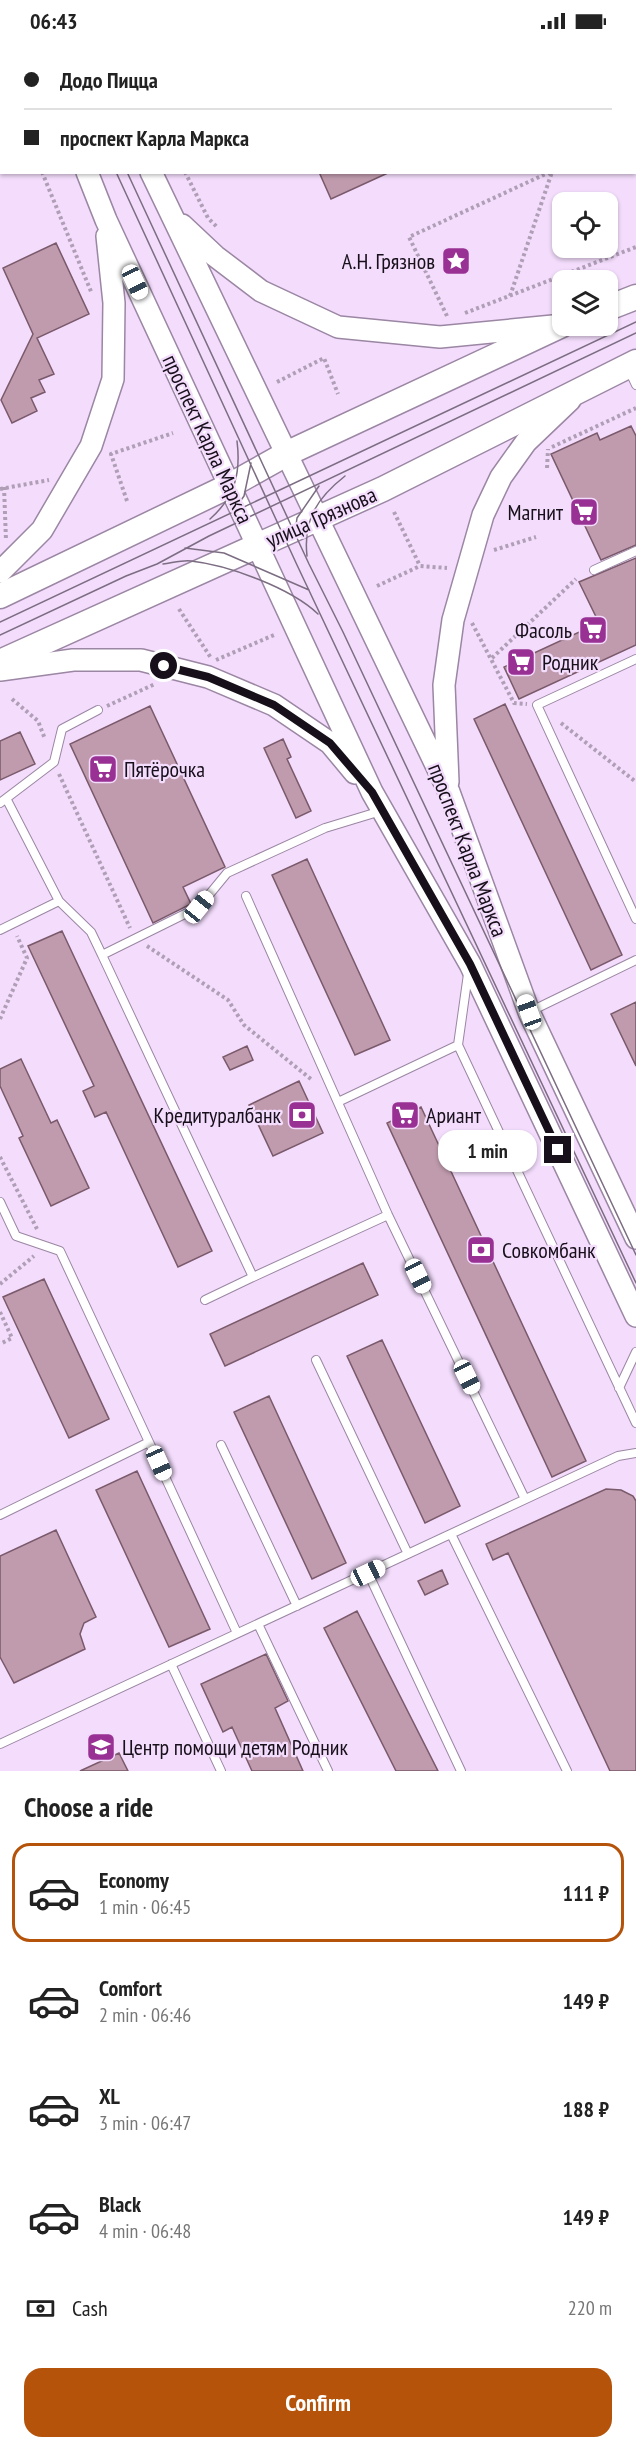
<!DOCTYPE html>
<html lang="en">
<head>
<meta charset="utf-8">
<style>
  :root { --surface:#fff; --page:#f2f2f2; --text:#222; --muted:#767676; --line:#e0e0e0; --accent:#b45309 }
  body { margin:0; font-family:"PT Sans Narrow",sans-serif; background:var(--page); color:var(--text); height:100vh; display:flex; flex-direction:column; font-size:22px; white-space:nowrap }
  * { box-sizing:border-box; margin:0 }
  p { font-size:20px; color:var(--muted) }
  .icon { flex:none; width:33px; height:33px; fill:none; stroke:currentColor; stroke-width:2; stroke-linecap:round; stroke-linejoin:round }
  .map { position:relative; height:1729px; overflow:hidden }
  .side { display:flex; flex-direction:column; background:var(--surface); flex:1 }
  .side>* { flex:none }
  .guide { position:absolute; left:0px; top:0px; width:636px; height:132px; box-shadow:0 2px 4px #0004; display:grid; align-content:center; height:132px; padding:0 24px; background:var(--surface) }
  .fabs { position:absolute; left:552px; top:150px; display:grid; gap:12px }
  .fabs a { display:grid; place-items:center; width:66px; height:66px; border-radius:12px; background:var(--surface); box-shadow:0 2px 4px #0004; font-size:30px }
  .end { position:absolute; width:27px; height:27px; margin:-14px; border:8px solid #170f1a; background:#fff; box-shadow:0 0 0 3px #fff }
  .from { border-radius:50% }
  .bubble { position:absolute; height:42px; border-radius:18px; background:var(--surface); box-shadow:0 2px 4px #0004; font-size:20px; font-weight:600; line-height:42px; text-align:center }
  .car { position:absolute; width:18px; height:36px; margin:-18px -9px; border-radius:8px; box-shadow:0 0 4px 2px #0007; background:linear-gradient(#fff 24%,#345 0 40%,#fff 0 76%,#345 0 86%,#fff 0) }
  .guide b { display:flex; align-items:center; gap:21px; height:57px; font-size:22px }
  .guide b+b { border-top:2px solid var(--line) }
  .guide i { width:15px; height:15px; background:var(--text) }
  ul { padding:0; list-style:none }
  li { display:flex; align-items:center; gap:18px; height:99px; margin:0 12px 9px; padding:0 12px; border:3px solid transparent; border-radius:18px }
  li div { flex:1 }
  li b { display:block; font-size:22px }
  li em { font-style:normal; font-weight:600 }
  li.on { border-color:var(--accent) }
  li>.icon { width:54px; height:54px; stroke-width:1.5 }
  h2 { padding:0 24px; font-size:27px; line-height:72px }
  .pay { display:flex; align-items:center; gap:15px; height:66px; padding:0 24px; font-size:22px }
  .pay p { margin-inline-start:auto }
  .button { display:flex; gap:12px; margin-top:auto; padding:12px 24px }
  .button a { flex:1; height:69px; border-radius:18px; background:var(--accent); color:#fff; font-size:24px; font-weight:600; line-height:69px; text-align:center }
  .status { display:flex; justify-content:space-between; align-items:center; height:42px; padding:0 30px; background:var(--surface); direction:ltr }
  .status svg { height:16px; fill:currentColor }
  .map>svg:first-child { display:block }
  .building { fill:#c09bae; stroke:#79596a; stroke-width:1.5 }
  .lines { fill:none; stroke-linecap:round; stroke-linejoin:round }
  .lane-casing { stroke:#9b86a3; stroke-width:10 }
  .secondary-casing { stroke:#9b86a3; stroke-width:24 }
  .primary-casing { stroke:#9b86a3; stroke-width:27 }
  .path { stroke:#b09eb7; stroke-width:4; stroke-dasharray:3 3; stroke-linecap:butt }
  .lane { stroke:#fff; stroke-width:8 }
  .secondary { stroke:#fff; stroke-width:21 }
  .primary { stroke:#fff; stroke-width:24 }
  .tram { stroke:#7c6d82; stroke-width:1.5 }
  .route { stroke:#170f1a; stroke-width:8 }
  .labels { text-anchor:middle; stroke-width:4.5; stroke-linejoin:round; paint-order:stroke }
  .poi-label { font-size:22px; fill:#170f1a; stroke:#f3dcfc; text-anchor:start }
  .street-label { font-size:22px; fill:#170f1a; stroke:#f3dcfc }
</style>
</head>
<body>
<div class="status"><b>06:43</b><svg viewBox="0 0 49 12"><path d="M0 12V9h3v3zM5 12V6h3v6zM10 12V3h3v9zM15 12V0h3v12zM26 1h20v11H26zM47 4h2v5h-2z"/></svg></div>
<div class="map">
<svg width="636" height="1729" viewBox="0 0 636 1729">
  <rect width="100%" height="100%" fill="#f3dcfc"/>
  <path class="building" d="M319,130H390L331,157Z
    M56,201L89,272L37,296L54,332L39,338L45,350L31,356L37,369L12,381L1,358L33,292L3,226Z
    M631,384L636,394V503L601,518L551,412L597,391L600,398Z
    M636,516V603L519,657L504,625L599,581L579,540Z
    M505,662L622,913L591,928L474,677Z
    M150,664L225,825L183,845L191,862L153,881L70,702Z
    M20,690L35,722L0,738V699Z
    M283,697L291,715L287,717L311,769L296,776L264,706Z
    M307,817L390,998L355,1013L272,833Z
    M62,889L212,1209L178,1225L106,1070L95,1075L83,1049L94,1044L28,904Z
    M636,960V1024L611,972Z
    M247,1004L253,1018L230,1028L223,1015Z
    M21,1017L51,1081L57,1078L89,1146L51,1164L19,1096L23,1094L0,1044V1027Z
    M299,1039L323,1091L273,1114L249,1063Z
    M421,1065L586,1419L552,1435L387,1081Z
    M363,1221L378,1253L225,1324L210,1292Z
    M44,1237L109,1377L69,1396L3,1255Z
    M382,1298L460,1464L425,1481L347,1314Z
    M269,1354L346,1521L312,1537L234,1370Z
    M137,1429L210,1587L169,1605L96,1448Z
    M606,1447L621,1448L633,1454L636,1459V1729H610L508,1511L493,1518L486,1502Z
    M56,1488L96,1575L84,1581L80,1592L85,1607L14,1641L0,1615V1514Z
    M442,1528L448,1542L425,1553L418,1539Z
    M357,1569L438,1729H396L324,1586Z
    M266,1612L288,1659L275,1666L303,1729H252L232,1685L223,1690L201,1642Z
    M119,1711L128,1729H80Z"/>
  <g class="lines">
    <g class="lane-casing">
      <path id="lane" d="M244,0V2
        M385,0L386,2
        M6,2L8,0
        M0,6L2,5
        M629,328L636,343
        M594,528L636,509
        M636,617L537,663L636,877
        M7,758L59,859L91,890L102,913L199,865L227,831L325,786L381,769
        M0,761L54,720L62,687L98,668
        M246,854L388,1173L525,1457
        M0,888L59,859
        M102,913L253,1235L388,1173
        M468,932L458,1003L636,1381
        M529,970L636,918
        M338,1060L458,1003
        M0,1160L16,1194L60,1209L149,1400L0,1473
        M205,1258L253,1235
        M316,1318L408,1512
        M619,1346L636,1310
        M149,1400L237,1591
        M221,1403L297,1564
        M451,1492L567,1729
        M368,1531L461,1729
        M258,1582L328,1729
        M171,1622L221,1729
        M0,1702L618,1414L636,1411"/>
    </g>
    <g class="secondary-casing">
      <path id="secondary" d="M37,0V2
        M84,0L85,2
        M87,130L106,178L372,750L470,922L636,1274
        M151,130L449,750L529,970L636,1196
        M182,183L215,214L261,249L338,285L440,295L553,284
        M0,530L42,488L91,404L113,337L114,261L107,194
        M0,628L73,618H141L208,635L274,663L330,701L355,731
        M448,740L444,643L453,578L483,473L501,435L526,400L570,358"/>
    </g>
    <g class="primary-casing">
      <path id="primary" d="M608,266L636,255
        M0,554L229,444L288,411L562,283
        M0,620L383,447L636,320"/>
    </g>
    <path class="path" d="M117,0L118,2
      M0,29L2,32
      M42,130L92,252
      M185,130L208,176L218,186
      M510,254L552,130
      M465,271L636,205
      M447,274L409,195L550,130
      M277,340L324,316L338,352
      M552,405L636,366
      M547,426L548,407
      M4,445L6,498
      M0,447L49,438
      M127,459L111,412L173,391
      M394,470L420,524
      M494,508L536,495
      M377,544L420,524L447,526
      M179,567L211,616
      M472,581L514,661L527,662
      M492,616L576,537
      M216,618L274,593
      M12,657L38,679L45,697
      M107,664L155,642
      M561,681L636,740
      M59,732L130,886
      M147,904L228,958L244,983L312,1038
      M0,977L27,916L17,894
      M0,1115L37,1187
      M0,1242L34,1214
      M0,1270L12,1296L0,1302"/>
    <use href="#lane" class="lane"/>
    <use href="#secondary" class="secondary"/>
    <use href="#primary" class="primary"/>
    <path class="tram" d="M55,0L56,2
      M67,0V2
      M116,130L297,523L636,1241
      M127,130L309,522L343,590L636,1213
      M234,468L244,454L251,421
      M210,477C235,455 241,431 237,399
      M295,491L297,476L319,444
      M185,506L224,511L309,548
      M307,514C303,478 317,456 345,434
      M163,522C172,521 182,518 191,519C228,523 291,546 318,572
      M0,580L636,280
      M0,593L126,534L157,522L209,494L636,291"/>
  </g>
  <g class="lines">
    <path class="route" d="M164,624L208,635L274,663L330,701L372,750L470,922L558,1108"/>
  </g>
  <defs>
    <g id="sight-square" transform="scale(1.5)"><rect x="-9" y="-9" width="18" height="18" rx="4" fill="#993195" stroke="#f3dcfc"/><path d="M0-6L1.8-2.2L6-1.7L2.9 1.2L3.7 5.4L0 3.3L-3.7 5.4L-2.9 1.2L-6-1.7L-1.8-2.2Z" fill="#fff"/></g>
    <g id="supermarket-square" transform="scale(1.5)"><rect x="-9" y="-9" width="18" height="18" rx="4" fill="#993195" stroke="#f3dcfc"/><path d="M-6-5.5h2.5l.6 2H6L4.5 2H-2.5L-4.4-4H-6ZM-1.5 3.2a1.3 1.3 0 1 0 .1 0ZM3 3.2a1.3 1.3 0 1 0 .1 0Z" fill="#fff"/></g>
    <g id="bank-square" transform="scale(1.5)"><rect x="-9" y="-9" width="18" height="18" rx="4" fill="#993195" stroke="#f3dcfc"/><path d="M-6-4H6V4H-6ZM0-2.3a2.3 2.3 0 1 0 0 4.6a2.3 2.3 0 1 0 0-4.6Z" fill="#fff"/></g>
    <g id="school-square" transform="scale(1.5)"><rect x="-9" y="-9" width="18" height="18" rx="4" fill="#993195" stroke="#f3dcfc"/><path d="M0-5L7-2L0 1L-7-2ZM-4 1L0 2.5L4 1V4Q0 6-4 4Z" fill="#fff"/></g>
  </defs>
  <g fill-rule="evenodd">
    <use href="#sight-square" x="456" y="219"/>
    <use href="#supermarket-square" x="584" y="470"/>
    <use href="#supermarket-square" x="593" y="588"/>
    <use href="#supermarket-square" x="521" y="620"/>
    <use href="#supermarket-square" x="103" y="727"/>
    <use href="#bank-square" x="302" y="1073"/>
    <use href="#supermarket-square" x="405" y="1073"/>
    <use href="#bank-square" x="481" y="1208"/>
    <use href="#school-square" x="101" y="1705"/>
  </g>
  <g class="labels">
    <g class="poi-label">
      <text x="435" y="227" text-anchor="end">А.Н. Грязнов</text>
      <text x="563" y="478" text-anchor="end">Магнит</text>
      <text x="572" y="596" text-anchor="end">Фасоль</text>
      <text x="542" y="628">Родник</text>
      <text x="124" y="735">Пятёрочка</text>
      <text x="281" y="1081" text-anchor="end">Кредитуралбанк</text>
      <text x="426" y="1081">Ариант</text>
      <text x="502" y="1216">Совкомбанк</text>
      <text x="122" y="1713">Центр помощи детям Родник</text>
    </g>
    <g class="street-label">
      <text transform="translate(208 397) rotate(65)" y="8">проспект Карла Маркса</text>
      <text transform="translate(321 475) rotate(-24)" y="8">улица Грязнова</text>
      <text transform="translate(468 808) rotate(69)" y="8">проспект Карла Маркса</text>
    </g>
  </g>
</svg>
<div class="fabs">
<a><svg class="icon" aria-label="locate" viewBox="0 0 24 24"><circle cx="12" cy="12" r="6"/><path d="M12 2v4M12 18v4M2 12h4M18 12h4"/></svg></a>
<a><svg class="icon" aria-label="layers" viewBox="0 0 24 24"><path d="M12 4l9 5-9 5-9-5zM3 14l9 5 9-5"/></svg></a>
</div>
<i class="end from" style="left:164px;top:624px"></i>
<i class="end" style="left:558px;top:1108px"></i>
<div class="bubble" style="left:438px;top:1088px;width:99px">1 min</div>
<i class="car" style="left:135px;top:240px;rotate:155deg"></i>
<i class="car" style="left:199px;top:865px;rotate:39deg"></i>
<i class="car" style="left:529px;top:970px;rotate:340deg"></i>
<i class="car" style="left:418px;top:1234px;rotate:154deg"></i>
<i class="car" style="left:467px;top:1335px;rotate:154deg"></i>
<i class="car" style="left:159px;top:1421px;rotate:156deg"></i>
<i class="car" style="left:368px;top:1531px;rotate:65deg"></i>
<div class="guide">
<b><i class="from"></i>Додо Пицца</b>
<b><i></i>проспект Карла Маркса</b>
</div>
</div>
<section class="side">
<h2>Choose a ride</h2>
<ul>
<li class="on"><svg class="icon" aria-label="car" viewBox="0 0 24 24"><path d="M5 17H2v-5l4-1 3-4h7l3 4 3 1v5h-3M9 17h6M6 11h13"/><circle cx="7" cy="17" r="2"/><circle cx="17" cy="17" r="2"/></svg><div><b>Economy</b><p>1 min · 06:45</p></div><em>111 ₽</em></li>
<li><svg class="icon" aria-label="car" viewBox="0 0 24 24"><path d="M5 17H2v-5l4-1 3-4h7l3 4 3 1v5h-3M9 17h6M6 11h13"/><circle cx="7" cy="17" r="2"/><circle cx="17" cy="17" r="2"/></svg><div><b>Comfort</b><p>2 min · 06:46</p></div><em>149 ₽</em></li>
<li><svg class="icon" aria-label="car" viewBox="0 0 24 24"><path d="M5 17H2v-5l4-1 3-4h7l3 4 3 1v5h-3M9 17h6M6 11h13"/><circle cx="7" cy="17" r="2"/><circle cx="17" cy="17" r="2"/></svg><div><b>XL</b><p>3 min · 06:47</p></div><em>188 ₽</em></li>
<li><svg class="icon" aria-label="car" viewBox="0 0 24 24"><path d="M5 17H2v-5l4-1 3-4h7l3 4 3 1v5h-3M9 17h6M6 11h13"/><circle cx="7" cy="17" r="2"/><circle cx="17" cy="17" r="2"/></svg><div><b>Black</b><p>4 min · 06:48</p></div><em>149 ₽</em></li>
</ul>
<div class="pay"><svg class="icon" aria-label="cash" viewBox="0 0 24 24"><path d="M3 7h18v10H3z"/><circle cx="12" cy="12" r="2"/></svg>Cash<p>220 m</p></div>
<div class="button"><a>Confirm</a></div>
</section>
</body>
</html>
